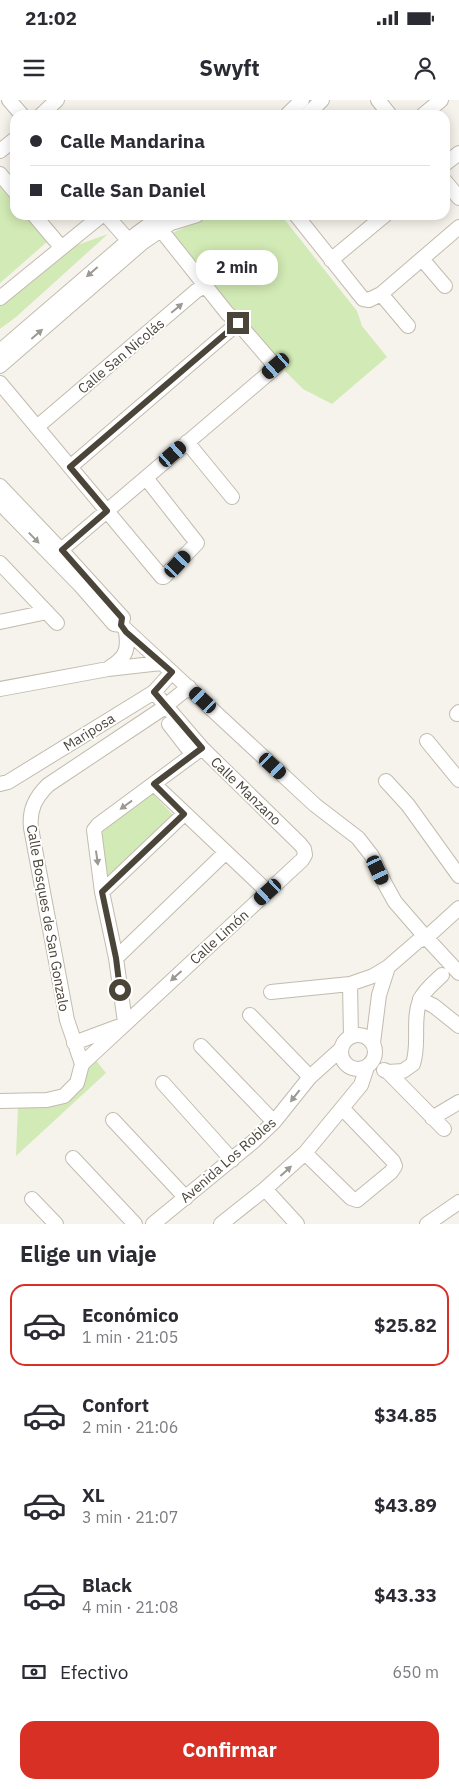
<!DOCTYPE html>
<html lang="es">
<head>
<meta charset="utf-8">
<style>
  :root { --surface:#fff; --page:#f7f7f7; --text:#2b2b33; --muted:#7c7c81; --line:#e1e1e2; --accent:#d93025 }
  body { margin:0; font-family:"IBM Plex Sans",sans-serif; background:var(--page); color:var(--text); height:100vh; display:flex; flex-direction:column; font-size:19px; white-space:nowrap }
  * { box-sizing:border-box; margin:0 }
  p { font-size:16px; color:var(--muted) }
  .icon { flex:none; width:28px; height:28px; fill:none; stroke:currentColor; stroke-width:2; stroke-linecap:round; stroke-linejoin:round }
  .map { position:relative; height:1124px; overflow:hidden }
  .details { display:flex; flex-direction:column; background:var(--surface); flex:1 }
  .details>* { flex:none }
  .guide { position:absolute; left:10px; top:10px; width:440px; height:110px; border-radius:15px; box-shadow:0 2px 12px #0003; display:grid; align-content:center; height:110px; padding:0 20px; background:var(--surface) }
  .end { position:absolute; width:22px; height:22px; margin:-11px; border:6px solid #4b4439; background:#fff; box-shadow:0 0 0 2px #fff }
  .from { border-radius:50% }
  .bubble { position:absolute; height:35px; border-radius:15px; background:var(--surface); box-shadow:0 2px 12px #0003; font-size:16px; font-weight:700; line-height:35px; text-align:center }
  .car { position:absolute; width:15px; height:30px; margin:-15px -8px; border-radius:6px; box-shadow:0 0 4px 1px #0007; background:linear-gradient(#222 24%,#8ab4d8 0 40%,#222 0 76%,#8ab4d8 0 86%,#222 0) }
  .guide b { display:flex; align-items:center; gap:18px; height:48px; font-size:19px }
  .guide b+b { border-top:1px solid var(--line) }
  .guide i { width:12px; height:12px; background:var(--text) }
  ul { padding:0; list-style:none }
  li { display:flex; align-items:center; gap:15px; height:82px; margin:0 10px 8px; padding:0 10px; border:2px solid transparent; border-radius:15px }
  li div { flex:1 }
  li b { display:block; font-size:19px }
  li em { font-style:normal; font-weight:700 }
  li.current { border-color:var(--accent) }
  li>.icon { width:45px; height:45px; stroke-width:1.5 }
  h2 { padding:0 20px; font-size:22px; line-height:60px }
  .pay { display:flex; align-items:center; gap:12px; height:55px; padding:0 20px; font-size:19px }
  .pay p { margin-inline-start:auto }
  .button { display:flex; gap:10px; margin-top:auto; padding:10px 20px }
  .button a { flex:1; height:58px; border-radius:15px; background:var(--accent); color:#fff; font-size:20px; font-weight:700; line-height:58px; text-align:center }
  .status { display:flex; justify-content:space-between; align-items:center; height:35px; padding:0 25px; background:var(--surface); direction:ltr }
  .status svg { height:14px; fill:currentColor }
  header { display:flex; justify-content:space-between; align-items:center; height:65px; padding:0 20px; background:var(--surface); font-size:22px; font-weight:700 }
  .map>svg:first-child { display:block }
  .green { fill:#d2eab5 }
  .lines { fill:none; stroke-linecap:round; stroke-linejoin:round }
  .minor-casing { stroke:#c2bbae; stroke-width:16 }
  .minor { stroke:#fff; stroke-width:14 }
  .oneway { fill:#9c9892 }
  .route { stroke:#4b4439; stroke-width:6 }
  .labels { text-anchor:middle; stroke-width:4; stroke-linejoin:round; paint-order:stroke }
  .street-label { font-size:14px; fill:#4b4439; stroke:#fff }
</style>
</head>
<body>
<div class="status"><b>21:02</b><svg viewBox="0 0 49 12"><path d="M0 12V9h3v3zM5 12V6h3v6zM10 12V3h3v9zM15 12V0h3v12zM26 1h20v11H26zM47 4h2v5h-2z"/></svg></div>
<header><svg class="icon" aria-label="menu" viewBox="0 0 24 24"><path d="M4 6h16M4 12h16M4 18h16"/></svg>Swyft<svg class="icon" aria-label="person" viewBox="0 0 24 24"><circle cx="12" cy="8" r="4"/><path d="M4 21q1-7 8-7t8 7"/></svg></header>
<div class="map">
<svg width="459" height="1124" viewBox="0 0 459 1124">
  <rect width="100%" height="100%" fill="#f6f3ec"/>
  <path class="green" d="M0,84L15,102V115H26L48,141L0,183Z
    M212,115H281L357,211L362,226L387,257L332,304L303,289L276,262L171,136L172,133Z
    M108,134L16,217L0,229V200L58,152Z
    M151,692L176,718L108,777L99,728Z
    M95,959L106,973L16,1056L18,1007L59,1001Z"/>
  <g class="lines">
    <g class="minor-casing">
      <path id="minor" d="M9,0L22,15
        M378,0L390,15
        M41,15L57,0
        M287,15L302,0
        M307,15L322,0
        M423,15L441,0
        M0,51L15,39
        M445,64L459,53
        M0,74L15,92
        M445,81L459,98
        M34,115L61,147
        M106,115L129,141
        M296,115L363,199L369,200L381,194L459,127
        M422,159L445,186
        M331,160L385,115
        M381,194L408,226
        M0,198L102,115
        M0,251L135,135L162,115
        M0,266L142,143L171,123L197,115
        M0,283L162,477H164L197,443L146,378
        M37,327L196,191L205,186
        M187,342L232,397
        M70,367L238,223
        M0,386L61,450L123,518L121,525
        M0,403L80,485L114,524L121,525L315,705L358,738L372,756L385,784L395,802L421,832L459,873
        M61,450L276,267L238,223L227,213L161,130
        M0,463L57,523
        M0,522L47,512
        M109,568C125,558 129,551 126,532
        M0,589L108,569L161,563
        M457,614L459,612
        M169,624L193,655
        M427,641L459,680
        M386,681L408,705L459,776
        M0,684L8,682L146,597L154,592L172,572
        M154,684L268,792
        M102,792L184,714
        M116,858L225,753
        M350,884L351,937
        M271,892L350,884L373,876L388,867L418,841L426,838L459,808
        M420,899L434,906L459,926
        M250,915L310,977
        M125,922L116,858L102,792L94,730L98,725L202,648
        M341 952a17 17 0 1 1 34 0a17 17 0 1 1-34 0Z
        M74,943L117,927
        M373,943L379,895L388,867
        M201,946L274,1022
        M82,964L302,760L305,755L304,749L300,744L202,648L154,592
        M384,970L388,972L444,1029
        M388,972L403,971L413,964C420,943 412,920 420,900C424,890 435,882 442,875
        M163,983L232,1060
        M0,1001L47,1000L64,996L77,983L82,964L67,920L31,728C29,710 35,698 48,685L159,611L189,587
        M432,1018L459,1002
        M113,1020L186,1098
        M305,1053L351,1098L357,1100L391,1072L395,1066L393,1061L342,1008
        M73,1058L135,1124
        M265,1089L297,1124
        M32,1099L56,1124
        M153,1124L254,1041L274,1022L310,977L341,949
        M221,1124L265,1089L305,1053L361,985L367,967
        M427,1124L459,1102"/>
    </g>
    <use href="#minor" class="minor"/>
  </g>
  <defs><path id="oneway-solid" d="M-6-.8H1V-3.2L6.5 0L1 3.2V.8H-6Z" transform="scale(1.25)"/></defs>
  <g class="oneway">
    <use href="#oneway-solid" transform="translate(92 172) rotate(139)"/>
    <use href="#oneway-solid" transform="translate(177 208) rotate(-40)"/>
    <use href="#oneway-solid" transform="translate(37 234) rotate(-41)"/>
    <use href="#oneway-solid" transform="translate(34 438) rotate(46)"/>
    <use href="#oneway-solid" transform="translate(126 705) rotate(144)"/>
    <use href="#oneway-solid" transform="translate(97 758) rotate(82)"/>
    <use href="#oneway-solid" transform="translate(176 876) rotate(138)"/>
    <use href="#oneway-solid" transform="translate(295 996) rotate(128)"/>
    <use href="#oneway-solid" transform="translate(286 1071) rotate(-42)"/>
  </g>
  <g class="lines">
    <path class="route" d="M120,890L116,858L102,792L184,714L154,684L202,648L154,592L172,572L126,532L121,525L122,518L62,450L107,411L70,367L238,223"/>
  </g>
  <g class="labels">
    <g class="street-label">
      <text transform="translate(121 256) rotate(-40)" y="5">Calle San Nicolás</text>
      <text transform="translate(89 632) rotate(-32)" y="5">Mariposa</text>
      <text transform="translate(246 691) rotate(44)" y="5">Calle Manzano</text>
      <text transform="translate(48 818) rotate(80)" y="5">Calle Bosques de San Gonzalo</text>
      <text transform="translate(219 837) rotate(-42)" y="5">Calle Limón</text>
      <text transform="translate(228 1060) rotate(-41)" y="5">Avenida Los Robles</text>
    </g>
  </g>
</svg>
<i class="end from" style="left:120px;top:890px"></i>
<i class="end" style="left:238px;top:223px"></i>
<div class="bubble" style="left:196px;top:150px;width:82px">2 min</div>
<i class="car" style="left:276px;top:266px;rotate:229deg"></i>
<i class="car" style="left:173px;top:354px;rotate:49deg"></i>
<i class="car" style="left:178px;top:464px;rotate:43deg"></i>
<i class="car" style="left:203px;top:600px;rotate:313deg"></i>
<i class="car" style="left:273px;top:666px;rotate:133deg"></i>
<i class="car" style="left:378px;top:770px;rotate:155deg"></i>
<i class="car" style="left:268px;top:792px;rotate:228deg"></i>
<div class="guide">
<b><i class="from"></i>Calle Mandarina</b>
<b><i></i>Calle San Daniel</b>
</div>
</div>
<section class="details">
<h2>Elige un viaje</h2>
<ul>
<li class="current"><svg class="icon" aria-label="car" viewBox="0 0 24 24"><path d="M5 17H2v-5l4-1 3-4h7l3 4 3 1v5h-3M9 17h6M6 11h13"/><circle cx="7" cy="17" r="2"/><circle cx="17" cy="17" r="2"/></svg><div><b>Económico</b><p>1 min · 21:05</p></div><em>$25.82</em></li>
<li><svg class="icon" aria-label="car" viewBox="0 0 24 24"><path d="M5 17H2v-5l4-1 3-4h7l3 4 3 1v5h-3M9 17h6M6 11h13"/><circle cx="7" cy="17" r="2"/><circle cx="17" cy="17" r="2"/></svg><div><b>Confort</b><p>2 min · 21:06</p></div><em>$34.85</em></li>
<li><svg class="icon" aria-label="car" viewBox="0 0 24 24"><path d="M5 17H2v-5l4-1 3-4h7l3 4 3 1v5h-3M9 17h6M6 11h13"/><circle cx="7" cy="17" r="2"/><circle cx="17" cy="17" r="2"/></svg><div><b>XL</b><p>3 min · 21:07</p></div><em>$43.89</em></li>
<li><svg class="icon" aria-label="car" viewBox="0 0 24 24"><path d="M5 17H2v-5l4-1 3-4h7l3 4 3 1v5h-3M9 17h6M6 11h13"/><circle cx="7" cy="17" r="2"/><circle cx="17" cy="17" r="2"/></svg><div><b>Black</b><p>4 min · 21:08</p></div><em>$43.33</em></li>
</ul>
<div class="pay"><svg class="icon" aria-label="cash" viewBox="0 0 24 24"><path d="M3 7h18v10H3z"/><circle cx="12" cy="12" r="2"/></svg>Efectivo<p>650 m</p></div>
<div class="button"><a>Confirmar</a></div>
</section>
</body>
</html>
